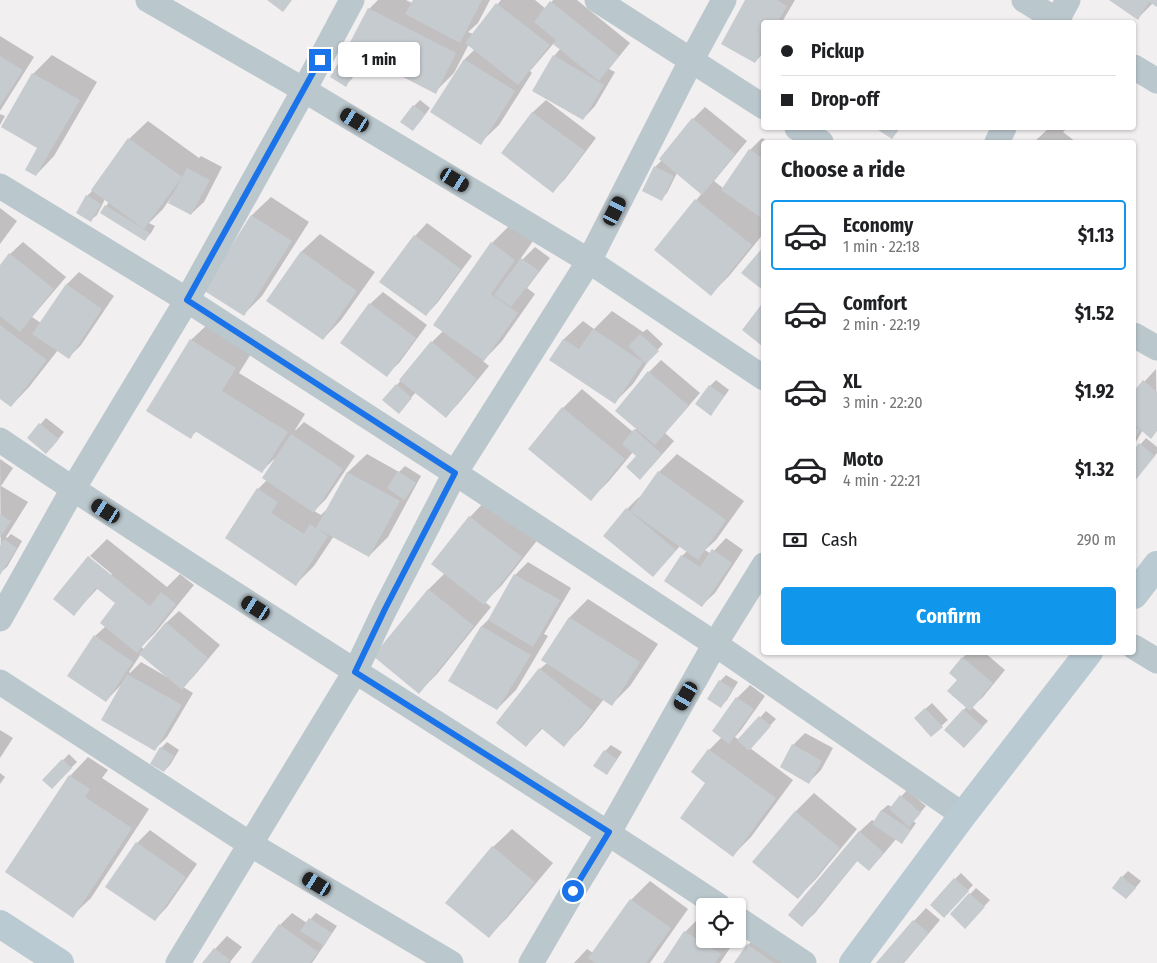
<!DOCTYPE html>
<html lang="en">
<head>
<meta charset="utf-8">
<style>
  :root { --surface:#fff; --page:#f6f6f6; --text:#202124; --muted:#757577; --line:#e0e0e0; --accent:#1096eb }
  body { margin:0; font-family:"Fira Sans Condensed",sans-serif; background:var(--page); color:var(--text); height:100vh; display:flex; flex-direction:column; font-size:19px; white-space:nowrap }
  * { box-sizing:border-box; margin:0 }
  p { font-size:16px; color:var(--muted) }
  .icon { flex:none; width:28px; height:28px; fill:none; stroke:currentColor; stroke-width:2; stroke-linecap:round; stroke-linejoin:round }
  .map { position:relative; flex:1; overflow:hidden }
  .panel { position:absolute; left:761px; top:140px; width:375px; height:515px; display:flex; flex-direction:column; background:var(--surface); border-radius:5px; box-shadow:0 1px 4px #0004 }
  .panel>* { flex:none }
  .banner { position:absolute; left:761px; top:20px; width:375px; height:110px; border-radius:5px; box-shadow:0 1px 4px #0004; display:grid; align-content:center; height:110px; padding:0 20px; background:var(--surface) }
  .fabs { position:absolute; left:696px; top:898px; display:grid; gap:10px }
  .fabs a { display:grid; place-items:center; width:50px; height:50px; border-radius:5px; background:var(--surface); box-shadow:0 1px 4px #0004; font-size:25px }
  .end { position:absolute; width:22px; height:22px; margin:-11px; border:6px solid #1a73e8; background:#fff; box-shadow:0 0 0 2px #fff }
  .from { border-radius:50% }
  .bubble { position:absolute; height:35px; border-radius:5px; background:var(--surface); box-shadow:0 1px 4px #0004; font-size:16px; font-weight:700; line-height:35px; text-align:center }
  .car { position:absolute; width:15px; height:30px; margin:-15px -8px; border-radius:6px; box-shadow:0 0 4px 1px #0007; background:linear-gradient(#222 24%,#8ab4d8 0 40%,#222 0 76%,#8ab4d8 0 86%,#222 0) }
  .banner b { display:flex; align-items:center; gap:18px; height:48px; font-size:19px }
  .banner b+b { border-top:1px solid var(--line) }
  .banner i { width:12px; height:12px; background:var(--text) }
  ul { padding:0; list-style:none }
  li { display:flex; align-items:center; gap:15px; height:70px; margin:0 10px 8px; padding:0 10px; border:2px solid transparent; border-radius:5px }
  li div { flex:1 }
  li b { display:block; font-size:19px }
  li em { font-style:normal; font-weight:700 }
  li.selected { border-color:var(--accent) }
  li>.icon { width:45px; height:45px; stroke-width:1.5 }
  h2 { padding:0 20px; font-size:22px; line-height:60px }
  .pay { display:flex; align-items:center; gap:12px; height:55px; padding:0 20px; font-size:19px }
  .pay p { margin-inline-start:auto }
  .action { display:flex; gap:10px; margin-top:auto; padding:10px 20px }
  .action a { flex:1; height:58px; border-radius:5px; background:var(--accent); color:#fff; font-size:20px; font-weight:700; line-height:58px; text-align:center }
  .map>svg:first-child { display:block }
  .shadow { fill:#0003; fill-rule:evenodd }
  .building { fill:#c6cbcf }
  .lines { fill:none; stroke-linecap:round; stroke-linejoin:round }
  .street { stroke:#bac7cd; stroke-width:25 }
  .secondary { stroke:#bacad2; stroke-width:28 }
  .route { stroke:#1a73e8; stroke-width:6 }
</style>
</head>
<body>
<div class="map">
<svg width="1157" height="963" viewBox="0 0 1157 963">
  <rect width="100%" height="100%" fill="#f2eff0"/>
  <path class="shadow" d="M378,0H406L412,3L414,0H490L478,23L468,32L473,34L501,0H535L546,9L553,0H577L630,43L609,69L615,72L595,106L583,119L554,56L561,48L554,43L530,71L532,73L499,125L480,143L432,111L465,59L475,49L469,44L454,73L435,92L366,56L351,80L345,85V54L350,48L369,9Z
    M747,0H795L782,22H764V52L755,62Z
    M1111,0H1157V6L1153,3L1138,18Z
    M0,36L34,57L0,111Z
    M52,55L97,82L54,156L36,175L39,148L3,127L33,74Z
    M420,100L430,108L419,123L413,129L414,106Z
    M546,100L596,138L565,179L553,191L503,153L533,112Z
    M705,107L747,141L714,181L723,188L750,150L762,138L769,142H764V218L763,220L764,221V233L729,276L711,294L656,250L702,193L677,173L667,193L661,199L655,167L662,160L693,119Z
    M0,114L5,116L0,125Z
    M148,121L199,158L201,156L222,167L204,202L191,214L172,196L163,209L149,223L155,226L151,233L145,239L106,206L109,202L105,199L97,215L91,220L87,196L92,191L129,139Z
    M1049,128H1067L1063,132L1076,142H1034Z
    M271,197L309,222L262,296L244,314L205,289L252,215Z
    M0,208L17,221L0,244Z
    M427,223L472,256L438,302L426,315L415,236Z
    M510,225L533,241L519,261L520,262L535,247L550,258L527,288L535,294L502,341L483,361L489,366L458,404L446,416L416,392L404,406L397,385L432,342L443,331L492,243Z
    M320,234L375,272L341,320L323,339L301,252Z
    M23,242L66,277L32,317L41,323L67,284L79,272L114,296L81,345L69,357L58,350L29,387L11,406L0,398V267L10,254Z
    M383,292L427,325L399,363L386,375L370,304Z
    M612,311L643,332L647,329L663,344L651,357L633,384L615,402L551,359L564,339L583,321L594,329Z
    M210,322L254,349L239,373L305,414L295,430H296L304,422L355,456L326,499L314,511L321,515L329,507L348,472L367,454L399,472L405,466L421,476L388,537L369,556L334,536L314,566L296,584L258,489L267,480L275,460L274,459L262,471L197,431L190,437L191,340Z
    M661,360L700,393L665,433L674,441L652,466L640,478L637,455L633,452L609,481L591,499L530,448L563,408L582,389L633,432L637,428L649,372Z
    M1156,369L1157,430H1143L1134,445V393Z
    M716,380L729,390L716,408L710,414V386Z
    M46,418L64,432L52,447L28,438Z
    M1146,438L1157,447V453L1134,480V452Z
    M677,454L744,501L716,540L705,550L711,554L726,538L743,550L715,593L702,605L665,581L682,556L687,551L680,546L665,563L653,576L627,509L639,497L641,498L659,472Z
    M0,459L13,468L1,486L28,502L6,537L7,538L11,534L22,541L7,567L1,572Z
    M488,498L539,538L502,585L485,602L491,607L437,674L419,692L375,656L429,589L445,573L470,517Z
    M107,539L167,587L180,574L194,585L155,633L141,647L144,649L166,623L179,611L220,645L194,676L183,687L193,693L167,737L155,749L121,685L106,701L95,636L106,626L117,603L98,588L74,614L55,599L110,576L112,574L90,556ZM141,654L168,676L167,677L141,662L130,673L129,672Z
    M528,562L571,588L544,634L548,636L516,690L497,709L450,680L482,626L490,618L515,575Z
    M588,599L658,644L630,686L612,704L604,699L582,727L564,745L543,728L526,746L540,669L547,663L542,660L570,617Z
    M968,652H984L1005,670L983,697L972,707L988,721L970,740L946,730L967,706L959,679L950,672Z
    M726,675L738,682L727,700L721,706L720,681Z
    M750,685L765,696L741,730L735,737L739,740L766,711L776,719L750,748L793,780L751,837L733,855L707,783L709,750L722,737L713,731L737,698Z
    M932,703L948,720L931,735L915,718Z
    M0,730L13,738L0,758Z
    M805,733L833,748L821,770L809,782L793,745Z
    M167,742L179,750L170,765L164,771L161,748Z
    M611,745L622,752L612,767L607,773L595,766L605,751Z
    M69,754L77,762L52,787L44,780Z
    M88,757L108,770L102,778L149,809L91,898L72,916L70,776Z
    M0,773L5,777L0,784Z
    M907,790L926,806L913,821L916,823L907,836L901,842L896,839L881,857L869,869L858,860L815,913L802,925L859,832L872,820L875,822L882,810L888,805L892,807Z
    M814,793L857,829L816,879L797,898L754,862L796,811Z
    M512,829L553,863L507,918L488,937L493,847Z
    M150,830L197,864L167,907L155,920L107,887L137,843Z
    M1128,871L1141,881L1132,892L1122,877Z
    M961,873L973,885L950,910L955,879Z
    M650,881L688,909L650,963H574L587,949L593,953L631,900Z
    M976,888L990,900L965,927L951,914Z
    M926,908L940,920L904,963H878L914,921Z
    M292,913L307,923L316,913L337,926L312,963H253L280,925Z
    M704,913L705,914V939H736L720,963H665L685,932Z
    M766,927L798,963H736L748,945Z
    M227,936L242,947L230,962L231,963H204L215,949Z"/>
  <path class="building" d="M267,0H292L283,12Z
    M413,0H482L460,43L405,14Z
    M745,0H777L787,6L778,22H764V47L755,63L721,44Z
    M1109,0H1157V7L1149,2L1138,20Z
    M550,1L619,56L599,81L553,44L556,40L534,22Z
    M496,3L550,45L518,85L465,43Z
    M368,8L456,53L436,94L347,48Z
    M344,53L360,63L346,87L330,77Z
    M553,55L604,85L583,120L532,91Z
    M0,56L23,70L0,106Z
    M464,59L515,91L481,145L430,112Z
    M32,73L80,100L36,176L25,170L37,148L1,127Z
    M413,105L425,114L413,131L400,122Z
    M532,112L585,151L553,193L501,153Z
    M692,118L735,154L702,195L659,159Z
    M875,128H900L892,139Z
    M128,138L182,177L144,229L91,190Z
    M749,149L764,159V220L721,190Z
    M654,166L674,176L662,201L642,191Z
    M187,168L210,180L191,215L168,203Z
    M86,195L101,204L91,222L76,213Z
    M695,199L752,245L711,296L654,250Z
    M105,205L150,233L145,241L100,213Z
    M251,215L292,241L244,316L203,290Z
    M414,235L461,269L426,316L379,282Z
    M491,242L515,260L491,294L518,313L484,361L433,325Z
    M764,246V291L741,273Z
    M301,251L357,291L323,340L266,301Z
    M9,253L54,289L20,332L0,316V265Z
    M521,258L539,271L511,307L494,295Z
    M66,284L102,309L69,359L32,334Z
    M369,303L416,338L387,377L340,343Z
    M761,305L764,308V343L762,346L742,330Z
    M0,325L47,360L11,407L0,399Z
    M593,329L643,362L615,404L549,360L563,339L579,349Z
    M640,334L659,351L646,364L628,346Z
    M190,339L236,368L222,391L288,432L262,473L195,431L191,439L146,411Z
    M431,341L477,379L446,418L399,380Z
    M648,371L689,406L655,445L615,411Z
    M1143,380L1157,392V431L1151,439L1134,424V391Z
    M396,384L412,398L399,414L382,400Z
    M709,385L724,396L711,416L695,404Z
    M562,407L625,459L591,501L528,449Z
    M39,423L59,439L46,454L27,438Z
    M1134,426L1140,430L1134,440Z
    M634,429L662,454L640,480L626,467L636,456L622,444Z
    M291,434L343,469L314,513L262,478Z
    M1139,443L1155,456L1134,482V450Z
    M398,471L416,483L404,500L387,488Z
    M658,471L726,520L698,560L630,511Z
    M347,472L400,501L369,557L316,528Z
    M257,488L278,502L271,513L304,534L310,524L328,536L296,586L225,538Z
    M626,508L676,550L653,577L603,536Z
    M0,514L11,521L0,538Z
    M469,516L522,557L484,605L431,564Z
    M4,539L17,548L0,575V546Z
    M712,549L732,563L702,607L664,581L681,555L700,567Z
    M88,556L150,606L161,592L176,604L137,653L100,623L115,603L96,588L74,616L53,599Z
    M514,574L560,600L533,647L488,620Z
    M428,589L474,626L419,694L373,656Z
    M569,617L640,662L612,706L541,660Z
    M166,622L208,658L182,690L139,654Z
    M481,626L531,655L497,710L448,681Z
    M94,635L133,662L106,702L67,676Z
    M962,657L993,683L970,711L947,691L957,680L949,673Z
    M539,668L593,711L564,747L541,728L526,747L496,723Z
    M127,674L182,705L155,751L101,720Z
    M719,680L733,689L721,708L707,699Z
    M736,697L754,709L729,744L712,731Z
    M925,708L943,727L931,737L914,718Z
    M963,709L983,727L964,748L944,730Z
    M759,716L771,726L749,751L737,740Z
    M792,744L822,761L809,784L780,767Z
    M160,747L174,756L164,772L150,764Z
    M708,749L776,798L733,857L680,818L705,783L691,772Z
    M604,750L617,759L607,775L593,766Z
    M62,759L72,768L52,789L42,780Z
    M69,775L90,789L85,797L132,828L73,918L5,872Z
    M900,795L921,813L909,827L889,809Z
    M881,810L911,830L902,844L872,824Z
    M795,811L840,848L798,899L752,862Z
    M859,831L884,853L869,871L857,861L802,927L788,915Z
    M136,842L186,877L155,921L105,887Z
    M492,846L535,882L489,938L445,903Z
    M1121,876L1136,888L1126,899L1112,888Z
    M954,878L969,891L944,918L930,905Z
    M969,893L985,907L965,929L950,914Z
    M630,899L671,928L646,963H595L588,958Z
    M309,918L332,933L324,946L300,931Z
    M913,920L929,933L903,963H876Z
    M279,924L318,952L310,963H251Z
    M684,931L721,954L715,963H663Z
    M747,944L774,963H734Z
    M214,948L230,960L228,963H202Z"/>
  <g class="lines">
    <path class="street" d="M148,0L304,90L589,261L764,378
      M597,0L764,107
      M1024,0L1060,22
      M1056,22L1068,0
      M1134,67L1157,81
      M797,128L821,142
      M997,142L1004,128
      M0,186L187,300L455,473L715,644L963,815
      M1134,335L1157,348
      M0,440C237,600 481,748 719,906
      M0,619L73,489L187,300L304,90L352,0
      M1134,647L1157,661
      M0,682L250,844L451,963
      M738,919L804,963
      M178,963L355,672L385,609L455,473L589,261L691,61L724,0
      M531,963L573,891L609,832L715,644L764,565"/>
    <path class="secondary" d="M1134,595L1157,565
      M0,924L60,963
      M853,963L963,815L1089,652"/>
  </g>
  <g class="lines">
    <path class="route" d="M320,60L187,300L455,473L385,609L355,672L609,832L573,891"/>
  </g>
</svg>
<div class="fabs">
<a><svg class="icon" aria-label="locate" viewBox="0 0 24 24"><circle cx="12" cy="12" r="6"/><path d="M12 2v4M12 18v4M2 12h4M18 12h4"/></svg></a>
</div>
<i class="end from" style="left:573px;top:891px"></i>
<i class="end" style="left:320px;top:60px"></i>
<div class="bubble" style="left:338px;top:42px;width:82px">1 min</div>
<i class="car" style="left:355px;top:120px;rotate:301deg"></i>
<i class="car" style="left:455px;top:180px;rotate:121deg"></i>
<i class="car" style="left:615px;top:211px;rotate:27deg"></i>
<i class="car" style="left:106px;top:511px;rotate:303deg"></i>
<i class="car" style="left:256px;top:608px;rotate:303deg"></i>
<i class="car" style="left:686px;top:696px;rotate:210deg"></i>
<i class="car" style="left:317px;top:884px;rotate:301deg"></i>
<div class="banner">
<b><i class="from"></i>Pickup</b>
<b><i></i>Drop-off</b>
</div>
<section class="panel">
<h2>Choose a ride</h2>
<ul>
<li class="selected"><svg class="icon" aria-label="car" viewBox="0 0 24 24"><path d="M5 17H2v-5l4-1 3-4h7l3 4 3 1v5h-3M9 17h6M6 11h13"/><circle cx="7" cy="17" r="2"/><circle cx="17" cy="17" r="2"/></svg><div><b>Economy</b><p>1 min · 22:18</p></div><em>$1.13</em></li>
<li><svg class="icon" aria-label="car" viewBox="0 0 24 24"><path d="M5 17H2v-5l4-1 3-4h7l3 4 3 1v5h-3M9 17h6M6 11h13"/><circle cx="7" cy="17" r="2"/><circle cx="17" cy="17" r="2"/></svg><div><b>Comfort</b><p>2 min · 22:19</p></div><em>$1.52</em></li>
<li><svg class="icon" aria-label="car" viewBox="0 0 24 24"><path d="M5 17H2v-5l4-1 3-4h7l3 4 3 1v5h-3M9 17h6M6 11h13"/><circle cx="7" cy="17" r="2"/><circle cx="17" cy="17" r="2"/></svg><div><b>XL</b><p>3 min · 22:20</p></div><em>$1.92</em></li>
<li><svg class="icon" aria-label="car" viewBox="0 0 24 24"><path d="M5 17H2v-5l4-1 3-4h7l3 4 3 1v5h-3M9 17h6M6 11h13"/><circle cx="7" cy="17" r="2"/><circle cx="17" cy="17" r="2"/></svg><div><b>Moto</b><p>4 min · 22:21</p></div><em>$1.32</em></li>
</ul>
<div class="pay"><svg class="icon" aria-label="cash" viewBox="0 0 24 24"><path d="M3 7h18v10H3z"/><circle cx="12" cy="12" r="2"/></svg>Cash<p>290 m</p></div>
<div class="action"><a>Confirm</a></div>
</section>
</div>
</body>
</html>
